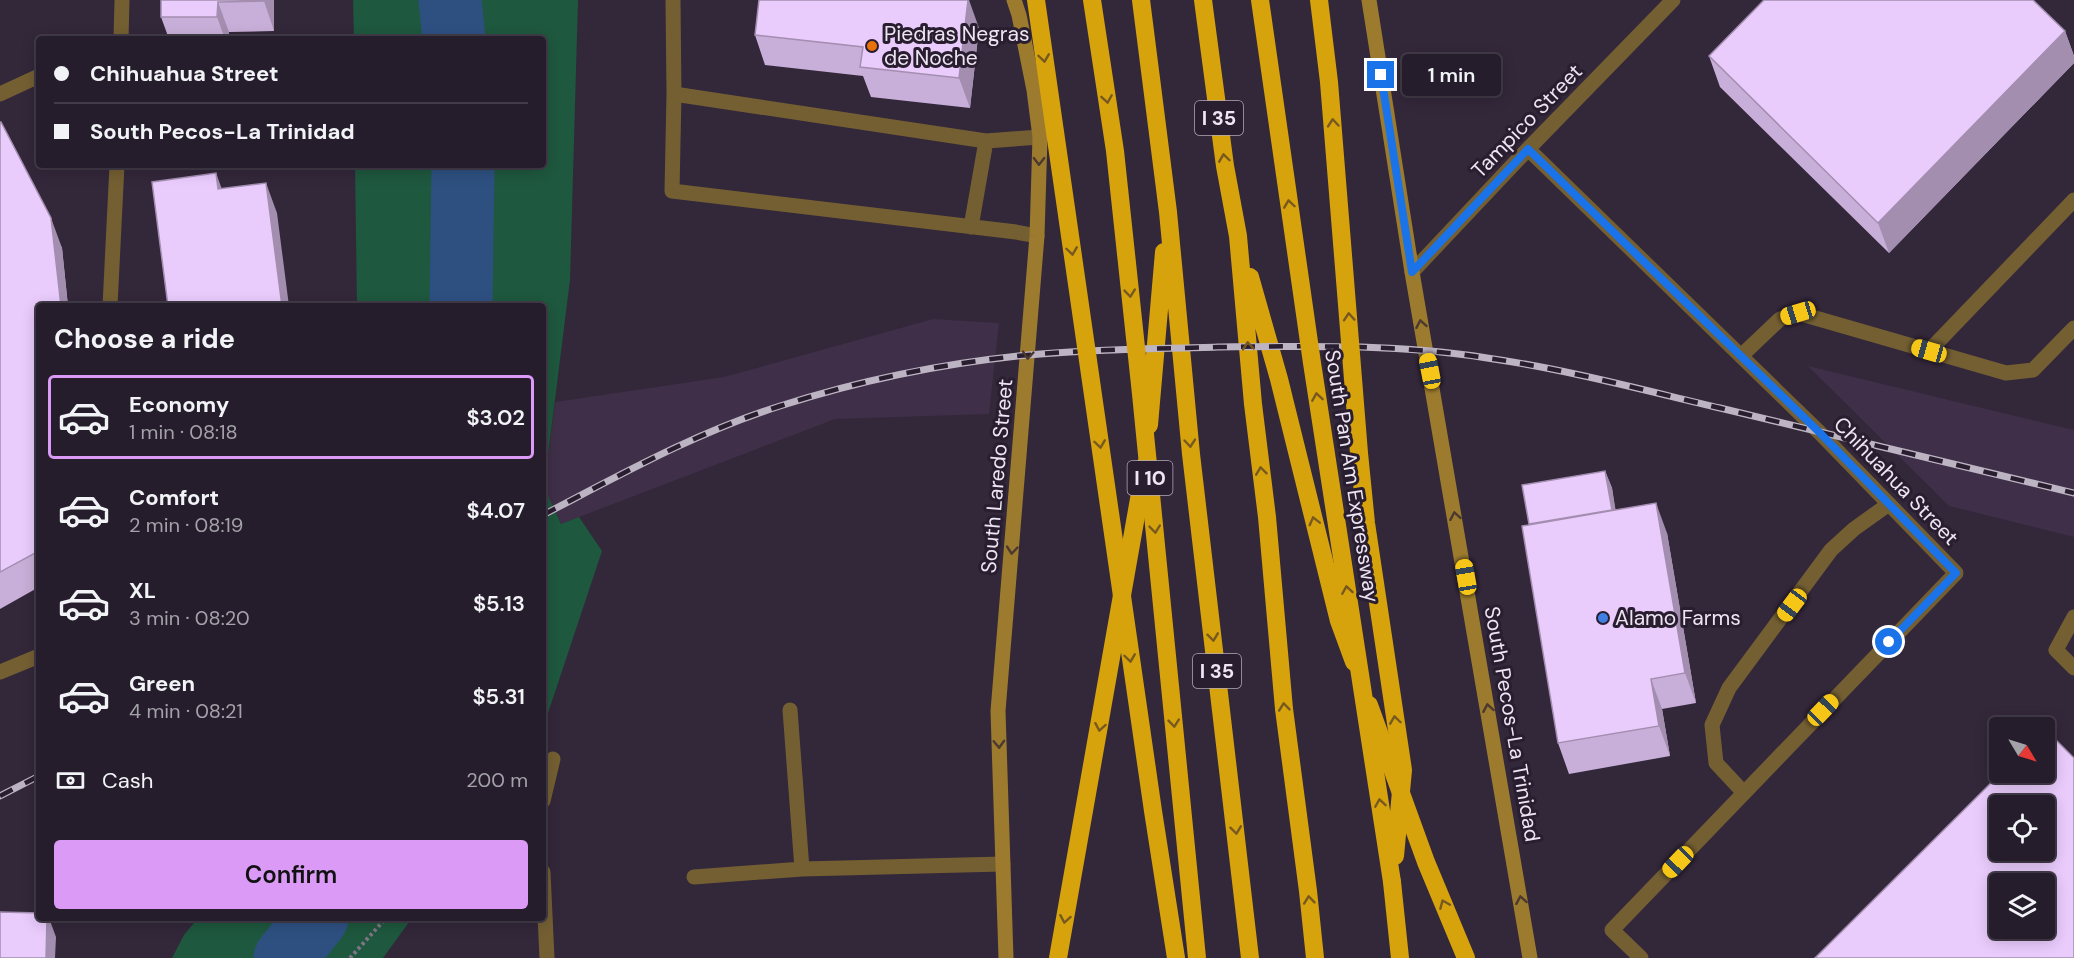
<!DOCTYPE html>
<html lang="en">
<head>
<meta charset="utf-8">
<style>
  :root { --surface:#261d2c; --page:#2e2634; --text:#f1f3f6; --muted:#a4a2a9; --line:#423b48; --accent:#da9af6 }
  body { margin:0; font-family:"DM Sans",sans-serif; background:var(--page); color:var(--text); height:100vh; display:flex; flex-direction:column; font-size:22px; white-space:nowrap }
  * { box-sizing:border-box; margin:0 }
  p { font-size:20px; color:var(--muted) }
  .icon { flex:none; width:33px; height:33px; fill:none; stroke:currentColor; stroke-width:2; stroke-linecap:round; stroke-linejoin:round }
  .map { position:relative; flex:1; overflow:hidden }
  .details { position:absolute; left:36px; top:303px; width:510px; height:618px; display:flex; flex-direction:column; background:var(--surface); border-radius:6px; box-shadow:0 3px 15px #0003,0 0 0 2px var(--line) }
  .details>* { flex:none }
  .banner { position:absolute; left:36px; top:36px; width:510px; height:132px; border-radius:6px; box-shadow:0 3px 15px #0003,0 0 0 2px var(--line); display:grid; align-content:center; height:132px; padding:0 18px; background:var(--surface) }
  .needle { width:39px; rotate:128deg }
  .buttons { position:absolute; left:1989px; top:717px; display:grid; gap:12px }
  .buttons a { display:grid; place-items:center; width:66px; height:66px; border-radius:6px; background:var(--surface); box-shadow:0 3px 15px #0003,0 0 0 2px var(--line); font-size:30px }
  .end { position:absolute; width:27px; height:27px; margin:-14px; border:8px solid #1a73e8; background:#fff; box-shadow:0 0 0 3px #fff }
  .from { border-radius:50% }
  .bubble { position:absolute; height:42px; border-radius:6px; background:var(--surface); box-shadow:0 3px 15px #0003,0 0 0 2px var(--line); font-size:20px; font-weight:600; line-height:42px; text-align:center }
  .car { position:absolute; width:18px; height:36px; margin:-18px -9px; border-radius:8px; box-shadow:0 0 4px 2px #0007; background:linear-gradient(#f5c518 24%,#345 0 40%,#f5c518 0 76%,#345 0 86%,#f5c518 0) }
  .banner b { display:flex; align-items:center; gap:21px; height:57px; font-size:22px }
  .banner b+b { border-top:2px solid var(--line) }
  .banner i { width:15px; height:15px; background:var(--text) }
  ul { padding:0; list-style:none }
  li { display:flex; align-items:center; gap:18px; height:84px; margin:0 12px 9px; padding:0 6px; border:3px solid transparent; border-radius:6px }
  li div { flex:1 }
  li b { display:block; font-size:22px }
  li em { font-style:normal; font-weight:600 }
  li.on { border-color:var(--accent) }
  li>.icon { width:54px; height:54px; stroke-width:1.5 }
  h2 { padding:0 18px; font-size:27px; line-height:72px }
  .pay { display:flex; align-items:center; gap:15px; height:66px; padding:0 18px; font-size:22px }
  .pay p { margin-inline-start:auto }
  .cta { display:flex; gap:12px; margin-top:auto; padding:12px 18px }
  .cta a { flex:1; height:69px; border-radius:6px; background:var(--accent); color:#111; font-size:24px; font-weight:600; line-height:69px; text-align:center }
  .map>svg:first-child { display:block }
  .built { fill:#3f2f48 }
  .green { fill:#1e583e }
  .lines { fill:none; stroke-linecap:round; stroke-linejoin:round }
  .river { stroke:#2e5081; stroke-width:63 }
  .path { stroke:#7f7586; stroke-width:4; stroke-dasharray:3 3; stroke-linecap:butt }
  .lane { stroke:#745f33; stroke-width:15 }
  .street { stroke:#745f33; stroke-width:15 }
  .secondary { stroke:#9c7b2e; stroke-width:15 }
  .highway { stroke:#d7a30d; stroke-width:18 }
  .rail-casing { stroke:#bdb4c3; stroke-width:7 }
  .rail { stroke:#291d30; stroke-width:4.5; stroke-dasharray:14; stroke-linecap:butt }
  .highway-bridge { stroke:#d7a30d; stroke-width:18 }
  .wall { fill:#c8afd9 }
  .shaded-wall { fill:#a38eb0 }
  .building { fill:#e9cbfc; stroke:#a38eb0; stroke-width:1.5; fill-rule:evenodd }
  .oneway { stroke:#775920 }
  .oneway2 { stroke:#4c392f }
  .route { stroke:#1a73e8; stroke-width:8 }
  .food-dot { fill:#e8710a; stroke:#291d30; stroke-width:2 }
  .shop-dot { fill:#3f7fe0; stroke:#291d30; stroke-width:2 }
  .labels { text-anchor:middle; stroke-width:6; stroke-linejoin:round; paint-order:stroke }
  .shield { fill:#291d30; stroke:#b2a9b8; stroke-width:1.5 }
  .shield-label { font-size:20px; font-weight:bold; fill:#ede5f2 }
  .poi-label { font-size:21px; fill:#ede5f2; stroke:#291d30; text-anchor:start }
  .street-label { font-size:21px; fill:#ede5f2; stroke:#291d30 }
</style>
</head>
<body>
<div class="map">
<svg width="2074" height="958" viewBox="0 0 2074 958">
  <rect width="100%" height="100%" fill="#33273a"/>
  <path class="built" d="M933,319L999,323L989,414L835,419L561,524L544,488L555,402L724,377Z
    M1808,366L2074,430V537L1949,506Z"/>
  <path class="green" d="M353,0H578L570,280L544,487L561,524L579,517L602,551L543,728V306H357L355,165H543V39H354Z
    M198,918H412L383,958H172L184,935Z"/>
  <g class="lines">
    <path class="river" d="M450,0L454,39
      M461,306L463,165
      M285,958L317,918"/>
    <path class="path" d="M350,958L386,918"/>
    <path class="lane" d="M673,0L674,94L986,141L1040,137
      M121,39L122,0
      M0,94L39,76
      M674,94L672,191L1016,232L1037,236
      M971,227L986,141
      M110,306L117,165
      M1929,351L2074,200
      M1741,356L1780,319L1798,313L2006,373L2033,370L2074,328
      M2074,617L2056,650L2074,668
      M0,672L39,656
      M790,710L802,869
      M1744,793L1716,763L1712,725L1729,688L1831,550L1854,529L1889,504
      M694,877L802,869L1003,864"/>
    <path class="street" d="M1528,149L1819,432L1956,573L1612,930L1641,958
      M1412,272L1528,149L1673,0
      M543,801L553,759
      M543,872L547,958"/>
    <path class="secondary" d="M1369,0L1412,272L1530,958
      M1006,958L998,711L1037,236L1040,137L1034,90L1019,15L1014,0"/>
    <path class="highway" d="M1141,0L1168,212L1191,454L1250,958
      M1203,0L1225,166L1238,236L1253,404L1267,517L1284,709L1308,891L1315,958
      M1250,277L1279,379L1339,621L1354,662
      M1149,425L1164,252
      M1369,705L1426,862L1466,958
      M1392,882L1400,958
      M1058,958L1145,465"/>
    <g class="rail-casing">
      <path id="rail" d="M543,515C620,475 697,432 780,406C861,380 944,363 1028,355C1091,349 1155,349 1218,347C1309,346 1398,344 1487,358C1565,369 1643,390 1720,408C1838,436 1956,465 2074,493
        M0,796L39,776"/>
    </g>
    <use href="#rail" class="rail"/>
    <path class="highway-bridge" d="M1036,0L1153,811L1176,958
      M1092,0L1115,151L1141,394L1197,958
      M1260,0L1312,363L1392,882
      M1319,0L1329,82L1359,453L1366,523L1403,770L1395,856"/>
  </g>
  <path class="wall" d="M161,0H274V31L229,32L228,39H169L161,17Z
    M979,28L970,108L871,97L863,76L765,65L755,35Z
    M2065,31L2074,56V63L1889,253L1720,87L1709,56Z
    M0,122L62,248L68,306H39V587L0,609Z
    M1605,471L1612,488L1615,510L1667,533L1696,703L1662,709L1670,756L1569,774L1558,743L1529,524Z"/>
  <path class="shaded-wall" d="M264,0H274V31L264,1Z
    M968,0H969L979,28L970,108L959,78Z
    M218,2L229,32L228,39H225L217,17Z
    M2065,31L2074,56V63L1889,253L1878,223Z
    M216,173L227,203L218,189Z
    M266,183L277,213L289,306H282Z
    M51,218L62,248L68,306H61Z
    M1605,471L1612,488L1620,536L1614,520Z
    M1656,503L1667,533L1696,703L1685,673Z
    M1651,679L1662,709L1670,756L1659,726Z
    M47,918H49L56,937L55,958H46Z"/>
  <path class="building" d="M161,0H264V1L218,2L217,17H161Z
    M759,0H968L959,78L860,67L863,47L755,35Z
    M1764,0H2033L2065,31L1878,223L1709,56Z
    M0,122H1L51,218L61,306H39V551L0,572Z
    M216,173L218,189L266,183L282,306H168L152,182Z
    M1605,471L1612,510L1529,524L1522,485Z
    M1656,503L1685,673L1651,679L1659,726L1558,743L1522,526Z
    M2045,729L2074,758V958H1815L2002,772H2044V730ZM2000,806H2044V850H2000ZM2000,884H2044V928H2000Z
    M0,912L39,913V918H47L46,958H0Z"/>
  <defs><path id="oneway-chevron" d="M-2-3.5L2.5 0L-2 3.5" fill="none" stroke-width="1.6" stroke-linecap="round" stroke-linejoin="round" transform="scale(1.5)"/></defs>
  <g class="oneway">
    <use href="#oneway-chevron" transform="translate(1044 58) rotate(82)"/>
    <use href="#oneway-chevron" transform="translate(1107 99) rotate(81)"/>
    <use href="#oneway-chevron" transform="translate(1333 123) rotate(-95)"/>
    <use href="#oneway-chevron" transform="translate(1224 158) rotate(-98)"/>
    <use href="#oneway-chevron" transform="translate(1289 204) rotate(-98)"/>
    <use href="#oneway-chevron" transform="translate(1072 251) rotate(82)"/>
    <use href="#oneway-chevron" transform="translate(1130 293) rotate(84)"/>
    <use href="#oneway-chevron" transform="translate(1349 317) rotate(-94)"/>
    <use href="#oneway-chevron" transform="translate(1248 346) rotate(-95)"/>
    <use href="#oneway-chevron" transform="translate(1317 397) rotate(-99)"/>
    <use href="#oneway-chevron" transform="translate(1190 443) rotate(85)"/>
    <use href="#oneway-chevron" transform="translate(1100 444) rotate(82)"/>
    <use href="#oneway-chevron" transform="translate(1261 471) rotate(-97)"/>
    <use href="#oneway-chevron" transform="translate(1314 521) rotate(-104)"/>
    <use href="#oneway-chevron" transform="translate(1155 529) rotate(84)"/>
    <use href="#oneway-chevron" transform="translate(1347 590) rotate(-99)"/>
    <use href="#oneway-chevron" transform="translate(1213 637) rotate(83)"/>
    <use href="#oneway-chevron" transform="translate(1130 658) rotate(82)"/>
    <use href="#oneway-chevron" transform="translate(1284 707) rotate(-96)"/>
    <use href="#oneway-chevron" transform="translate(1395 720) rotate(-98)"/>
    <use href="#oneway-chevron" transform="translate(1174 723) rotate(84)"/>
    <use href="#oneway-chevron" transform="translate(1100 727) rotate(100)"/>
    <use href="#oneway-chevron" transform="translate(1380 803) rotate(-99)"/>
    <use href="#oneway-chevron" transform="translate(1236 830) rotate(83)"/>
    <use href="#oneway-chevron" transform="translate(1309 900) rotate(-96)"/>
    <use href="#oneway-chevron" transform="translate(1444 904) rotate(-113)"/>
    <use href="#oneway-chevron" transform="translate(1065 919) rotate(100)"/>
  </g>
  <g class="oneway2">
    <use href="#oneway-chevron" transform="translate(1039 161) rotate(91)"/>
    <use href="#oneway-chevron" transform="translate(1421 324) rotate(-100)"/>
    <use href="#oneway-chevron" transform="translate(1028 355) rotate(95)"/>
    <use href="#oneway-chevron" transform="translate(1455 516) rotate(-100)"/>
    <use href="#oneway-chevron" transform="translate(1012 550) rotate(95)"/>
    <use href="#oneway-chevron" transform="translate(1488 708) rotate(-100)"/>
    <use href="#oneway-chevron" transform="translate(999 744) rotate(88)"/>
    <use href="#oneway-chevron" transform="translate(1521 900) rotate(-100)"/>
  </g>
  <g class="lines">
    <path class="route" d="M1381,75L1412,272L1528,149L1819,432L1956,573L1889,642"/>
  </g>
  <circle class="food-dot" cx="872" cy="46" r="6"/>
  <circle class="shop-dot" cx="1603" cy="618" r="6"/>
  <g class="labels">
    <g class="shield">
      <rect x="1195" y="101" width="48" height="34" rx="4.5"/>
      <rect x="1127.5" y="461" width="45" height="34" rx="4.5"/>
      <rect x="1193" y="654" width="48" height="34" rx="4.5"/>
    </g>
    <g class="shield-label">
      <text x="1219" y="125">I 35</text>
      <text x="1150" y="485">I 10</text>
      <text x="1217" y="678">I 35</text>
    </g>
    <g class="poi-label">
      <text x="884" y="41">Piedras Negras<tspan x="884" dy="24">de Noche</tspan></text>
      <text x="1615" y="625">Alamo Farms</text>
    </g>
    <g class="street-label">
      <text transform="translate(1527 121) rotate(-46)" y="7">Tampico Street</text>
      <text transform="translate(997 476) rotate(-85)" y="7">South Laredo Street</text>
      <text transform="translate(1352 476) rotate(81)" y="7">South Pan Am Expressway</text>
      <text transform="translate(1896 481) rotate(46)" y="7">Chihuahua Street</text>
      <text transform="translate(1512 724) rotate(80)" y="7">South Pecos-La Trinidad</text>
    </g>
  </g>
</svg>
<div class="buttons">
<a><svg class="needle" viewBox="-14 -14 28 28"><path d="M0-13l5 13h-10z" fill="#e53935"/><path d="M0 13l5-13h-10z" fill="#a4a2a9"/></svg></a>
<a><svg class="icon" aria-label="locate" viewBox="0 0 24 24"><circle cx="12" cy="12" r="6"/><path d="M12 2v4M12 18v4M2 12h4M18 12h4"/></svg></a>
<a><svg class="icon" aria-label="layers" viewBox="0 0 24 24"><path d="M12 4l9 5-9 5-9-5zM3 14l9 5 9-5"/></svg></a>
</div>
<i class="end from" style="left:1889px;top:642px"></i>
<i class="end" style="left:1381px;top:75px"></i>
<div class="bubble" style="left:1402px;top:54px;width:99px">1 min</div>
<i class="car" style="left:1798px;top:313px;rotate:253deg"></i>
<i class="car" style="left:1929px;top:351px;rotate:286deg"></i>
<i class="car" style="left:1430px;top:371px;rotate:349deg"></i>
<i class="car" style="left:1466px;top:577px;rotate:350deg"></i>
<i class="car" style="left:1792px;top:605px;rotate:217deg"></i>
<i class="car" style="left:1823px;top:710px;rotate:44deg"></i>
<i class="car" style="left:1678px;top:862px;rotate:224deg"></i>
<div class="banner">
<b><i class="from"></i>Chihuahua Street</b>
<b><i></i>South Pecos-La Trinidad</b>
</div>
<section class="details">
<h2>Choose a ride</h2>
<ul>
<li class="on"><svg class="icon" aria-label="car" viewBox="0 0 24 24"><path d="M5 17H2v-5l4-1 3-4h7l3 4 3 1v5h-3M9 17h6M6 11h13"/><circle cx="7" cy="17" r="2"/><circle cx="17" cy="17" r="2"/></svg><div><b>Economy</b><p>1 min · 08:18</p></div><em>$3.02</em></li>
<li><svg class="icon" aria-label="car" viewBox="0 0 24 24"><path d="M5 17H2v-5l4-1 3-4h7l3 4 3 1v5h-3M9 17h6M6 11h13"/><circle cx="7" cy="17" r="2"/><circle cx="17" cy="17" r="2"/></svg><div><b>Comfort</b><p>2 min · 08:19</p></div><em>$4.07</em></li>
<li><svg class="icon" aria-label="car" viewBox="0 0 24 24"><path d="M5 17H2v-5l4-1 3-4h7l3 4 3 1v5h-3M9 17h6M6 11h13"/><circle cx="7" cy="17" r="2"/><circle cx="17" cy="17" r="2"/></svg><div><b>XL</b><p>3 min · 08:20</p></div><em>$5.13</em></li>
<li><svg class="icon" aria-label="car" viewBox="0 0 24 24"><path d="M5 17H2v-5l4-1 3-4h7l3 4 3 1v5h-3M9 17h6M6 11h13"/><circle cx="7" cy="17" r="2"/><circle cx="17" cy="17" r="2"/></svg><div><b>Green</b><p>4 min · 08:21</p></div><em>$5.31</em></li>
</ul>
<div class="pay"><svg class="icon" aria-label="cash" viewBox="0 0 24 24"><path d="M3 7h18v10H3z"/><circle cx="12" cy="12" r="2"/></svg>Cash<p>200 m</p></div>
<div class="cta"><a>Confirm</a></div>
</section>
</div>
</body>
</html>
